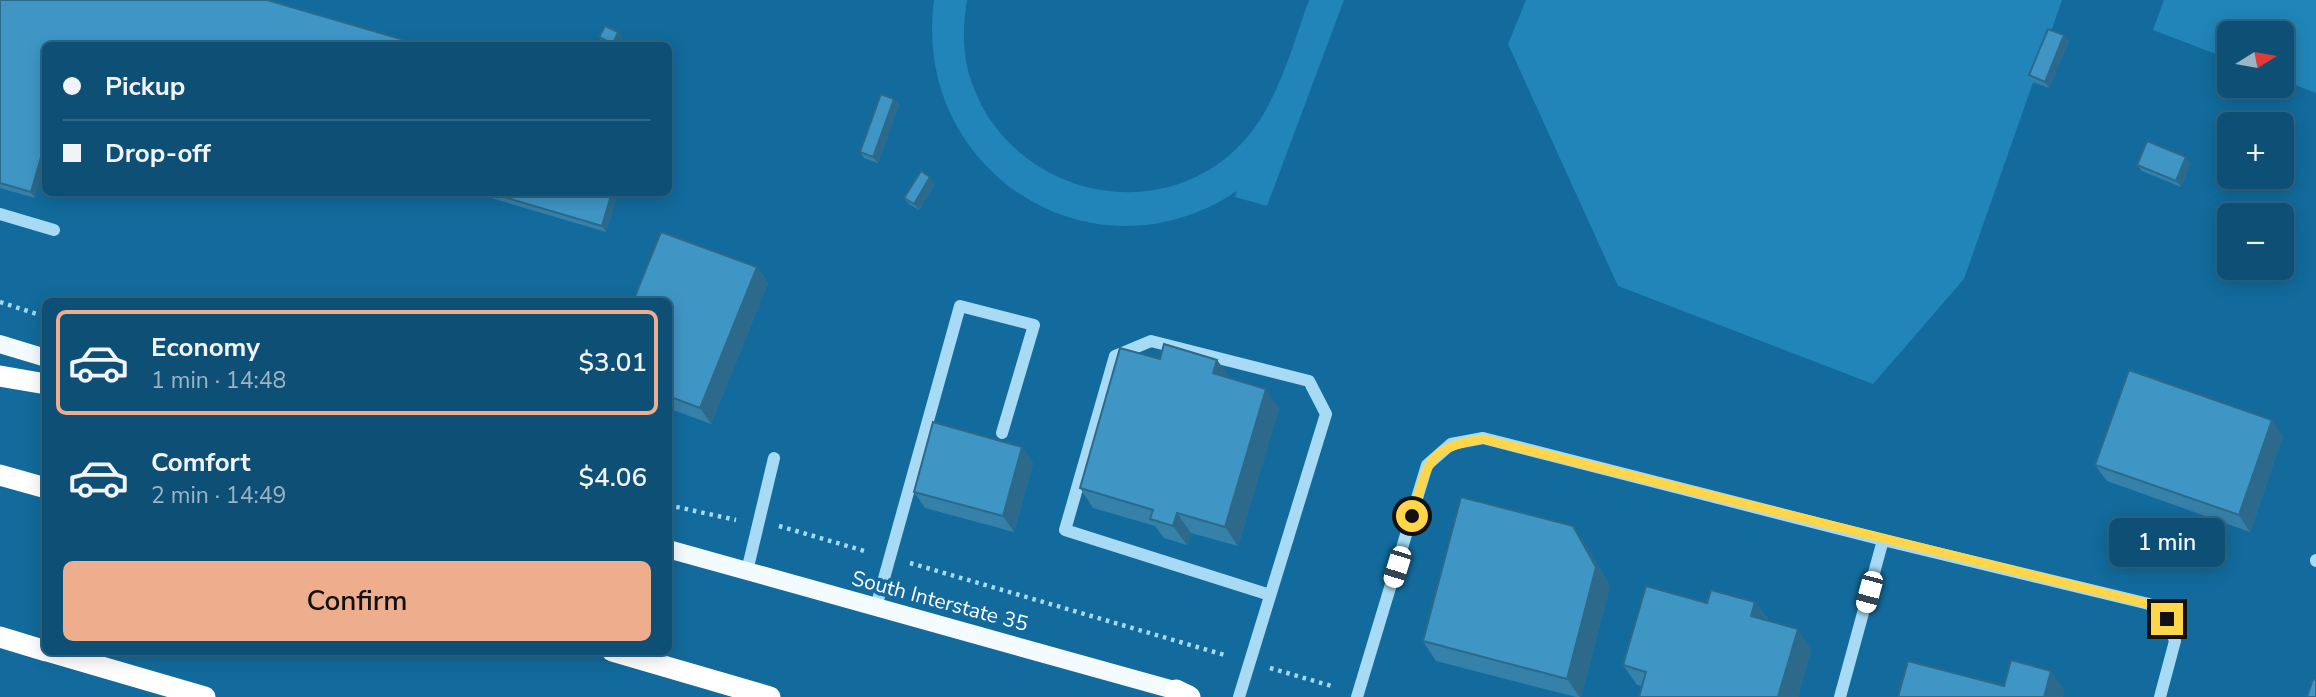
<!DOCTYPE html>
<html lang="en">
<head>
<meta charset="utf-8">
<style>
  :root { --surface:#0e5075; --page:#1c5a7d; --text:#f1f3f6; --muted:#9bb5c5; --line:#2e6787; --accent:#eead8d }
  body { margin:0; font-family:"Nunito Sans",sans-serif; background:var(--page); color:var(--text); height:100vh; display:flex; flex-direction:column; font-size:26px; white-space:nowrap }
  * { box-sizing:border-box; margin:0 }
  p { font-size:23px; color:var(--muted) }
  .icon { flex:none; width:38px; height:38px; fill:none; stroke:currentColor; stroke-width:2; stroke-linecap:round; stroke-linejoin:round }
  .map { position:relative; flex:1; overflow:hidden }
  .sheet { position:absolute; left:42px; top:298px; width:630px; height:357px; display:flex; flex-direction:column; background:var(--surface); border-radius:10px; box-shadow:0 4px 18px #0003,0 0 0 2px var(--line) }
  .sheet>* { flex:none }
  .banner { position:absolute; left:42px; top:42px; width:630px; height:154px; border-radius:10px; box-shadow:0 4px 18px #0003,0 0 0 2px var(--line); display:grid; align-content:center; height:154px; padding:0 21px; background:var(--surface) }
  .needle { width:46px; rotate:79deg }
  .buttons { position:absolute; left:2217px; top:21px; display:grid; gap:14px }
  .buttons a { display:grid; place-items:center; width:77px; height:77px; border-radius:10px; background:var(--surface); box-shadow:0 4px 18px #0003,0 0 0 2px var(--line); font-size:35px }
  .end { position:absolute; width:32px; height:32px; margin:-16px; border:9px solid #ffd54a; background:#111; box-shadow:0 0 0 4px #111 }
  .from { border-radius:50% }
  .bubble { position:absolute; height:49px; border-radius:10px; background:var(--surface); box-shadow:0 4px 18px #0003,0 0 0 2px var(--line); font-size:23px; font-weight:600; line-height:49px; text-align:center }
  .car { position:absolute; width:21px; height:42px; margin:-21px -10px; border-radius:9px; box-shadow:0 0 5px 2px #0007; background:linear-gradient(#fff 24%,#345 0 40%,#fff 0 76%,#345 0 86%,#fff 0) }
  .banner b { display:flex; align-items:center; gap:24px; height:66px; font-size:26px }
  .banner b+b { border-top:2px solid var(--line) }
  .banner i { width:18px; height:18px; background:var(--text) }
  ul { padding:12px 0 0; list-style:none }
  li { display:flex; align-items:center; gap:21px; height:105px; margin:0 14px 10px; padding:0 7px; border:4px solid transparent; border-radius:10px }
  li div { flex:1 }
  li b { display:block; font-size:26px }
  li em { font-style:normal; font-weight:600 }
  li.current { border-color:var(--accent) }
  li>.icon { width:63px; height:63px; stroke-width:1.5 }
  .primary-button { display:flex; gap:14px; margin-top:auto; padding:14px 21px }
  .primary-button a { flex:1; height:80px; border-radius:10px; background:var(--accent); color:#111; font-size:28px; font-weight:600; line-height:80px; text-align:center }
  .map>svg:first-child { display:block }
  .green { fill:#2185b9 }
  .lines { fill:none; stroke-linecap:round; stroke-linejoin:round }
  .path { stroke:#a7daf4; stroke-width:4.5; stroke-dasharray:3.5 5; stroke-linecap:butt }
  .minor { stroke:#a7daf4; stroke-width:12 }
  .major { stroke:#f4fbff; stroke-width:18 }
  .highway { stroke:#fff; stroke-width:21 }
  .wall { fill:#3681a9 }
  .shaded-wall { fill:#2c698a }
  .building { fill:#3f96c5; stroke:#2c698a; stroke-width:2 }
  .route { stroke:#ffd54a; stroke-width:9 }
  .labels { text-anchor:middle; stroke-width:7; stroke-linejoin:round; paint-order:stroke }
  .street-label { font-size:21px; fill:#fff; stroke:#126b9c }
</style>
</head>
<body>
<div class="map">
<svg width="2316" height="697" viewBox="0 0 2316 697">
  <rect width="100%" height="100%" fill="#126b9c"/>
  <path class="green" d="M934,0H967C963,25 962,49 969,74C1001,187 1146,232 1234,151C1276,112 1290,52 1309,0H1344L1267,206L1235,197L1237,191C1092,288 911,170 934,0Z
    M1526,0H2062L1964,279L1873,384L1618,286L1508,44Z
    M2164,0H2316V93L2282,80V33H2230L2229,59L2153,30Z"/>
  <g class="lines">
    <path class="path" d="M0,302L46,317
      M668,505L736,520
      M779,526L868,552
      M910,563L1228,656
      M1270,668L1335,687"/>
    <path class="minor" d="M0,214L54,230
      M1883,540L2149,604L2167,619L2175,641L2160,697
      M2316,560V561
      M747,571L774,458
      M876,607L960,306L1034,325L1002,433
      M1239,697L1326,414L1309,381L1151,341L1115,356L1065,530L1270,595
      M1357,697L1427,465L1451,444L1483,438L1883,540L1840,697"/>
    <path class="major" d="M0,344L46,358
      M668,549L1188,694"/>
    <path class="highway" d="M0,376L46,384
      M0,475L46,488
      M0,637L46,651
      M47,651L205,697
      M612,651L770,697
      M1176,690L1190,697"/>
  </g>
  <path class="wall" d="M0,0L46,46L35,198L0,188Z
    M618,32L622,38L619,46H608L603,44L599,37Z
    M2064,35L2069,41L2049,88L2033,82L2029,75Z
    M894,99L899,105L878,163L864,158L860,152Z
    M2186,157L2190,164L2181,187L2142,171L2137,165Z
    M935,184L919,210L909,204L904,198Z
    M471,192H618L606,232Z
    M757,267L768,283L711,424L668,408V301Z
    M1160,359L1217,360L1230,379L1279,408L1238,546L1191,533L1187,545L1164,538L1155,526L1093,508L1080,488Z
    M2283,436L2250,532L2107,481L2095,465Z
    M1022,447L1033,463L1014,532L925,508L914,492Z
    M1573,526L1586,545L1610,586L1581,697H1576L1436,661L1423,641Z
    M1755,602L1769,621L1811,649L1798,697H1639L1642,686L1637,685L1623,665L1707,603Z"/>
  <path class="shaded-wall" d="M618,32L622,38L619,46H614L613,44Z
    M2064,35L2069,41L2049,88L2045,82Z
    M894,99L899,105L878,163L873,157Z
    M46,140V161L35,198L31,192Z
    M2186,157L2190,164L2181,187L2176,181Z
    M930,177L935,184L919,210L914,204Z
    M612,192H618L606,232L602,226Z
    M757,267L768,283L711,424L700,408Z
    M1217,360L1231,379L1213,373Z
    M1266,389L1279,408L1238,546L1225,527Z
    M2272,420L2283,436L2250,532L2239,515Z
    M1022,447L1033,463L1014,532L1003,516Z
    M1177,513L1191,533L1187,545L1173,526Z
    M1573,526L1586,545L1610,586L1581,697H1580L1567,679Z
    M1755,602L1769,622L1751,616Z
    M1798,629L1811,649L1798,697H1778Z
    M2051,671L2065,691L2063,697H2044Z"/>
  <path class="building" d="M0,0H267L425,46H46V140L31,192L0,183Z
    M605,26L618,32L613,44L599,37Z
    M2048,29L2064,35L2045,82L2029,75Z
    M881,94L894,99L873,157L860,152Z
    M2147,141L2186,157L2176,181L2137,165Z
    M921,171L930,177L914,204L904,198Z
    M487,192H612L602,226Z
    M661,232L757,267L700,408L668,396V301H633Z
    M1164,344L1217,360L1213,373L1266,389L1225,527L1177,513L1173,526L1150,519L1153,510L1080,488L1120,348L1160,359Z
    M2129,370L2272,420L2239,515L2095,465Z
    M933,422L1022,447L1003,516L914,492Z
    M1461,497L1573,526L1596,567L1567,679L1423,641Z
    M1646,586L1707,603L1711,590L1755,602L1751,616L1798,629L1778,697H1639L1646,672L1623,665Z
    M2011,660L2051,671L2044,697H1898L1908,661L2004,686Z
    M2313,679L2316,680V697H2307Z"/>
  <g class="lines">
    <path class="route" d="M1412,516C1428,465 1425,447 1483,439L2149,604L2167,619"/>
  </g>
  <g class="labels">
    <g class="street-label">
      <text transform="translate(940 601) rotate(15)" y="7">South Interstate 35</text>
    </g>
  </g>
</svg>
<div class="buttons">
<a><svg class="needle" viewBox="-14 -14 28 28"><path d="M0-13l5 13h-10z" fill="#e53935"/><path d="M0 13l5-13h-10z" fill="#9bb5c5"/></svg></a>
<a>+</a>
<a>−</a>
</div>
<i class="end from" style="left:1412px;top:516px"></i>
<i class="end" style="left:2167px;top:619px"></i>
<div class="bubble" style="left:2109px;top:518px;width:116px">1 min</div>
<i class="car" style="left:1397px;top:567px;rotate:197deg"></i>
<i class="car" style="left:1869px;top:592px;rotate:195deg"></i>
<div class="banner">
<b><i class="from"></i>Pickup</b>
<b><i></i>Drop-off</b>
</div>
<section class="sheet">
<ul>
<li class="current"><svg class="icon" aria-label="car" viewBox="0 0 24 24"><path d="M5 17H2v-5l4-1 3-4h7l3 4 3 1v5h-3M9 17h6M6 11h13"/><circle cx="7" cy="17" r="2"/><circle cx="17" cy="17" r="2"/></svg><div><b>Economy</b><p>1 min · 14:48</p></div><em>$3.01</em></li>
<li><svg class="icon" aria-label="car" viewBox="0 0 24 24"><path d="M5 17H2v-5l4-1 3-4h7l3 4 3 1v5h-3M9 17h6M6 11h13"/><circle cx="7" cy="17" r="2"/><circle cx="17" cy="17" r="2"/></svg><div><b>Comfort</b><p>2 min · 14:49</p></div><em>$4.06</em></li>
</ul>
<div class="primary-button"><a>Confirm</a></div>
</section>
</div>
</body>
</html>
